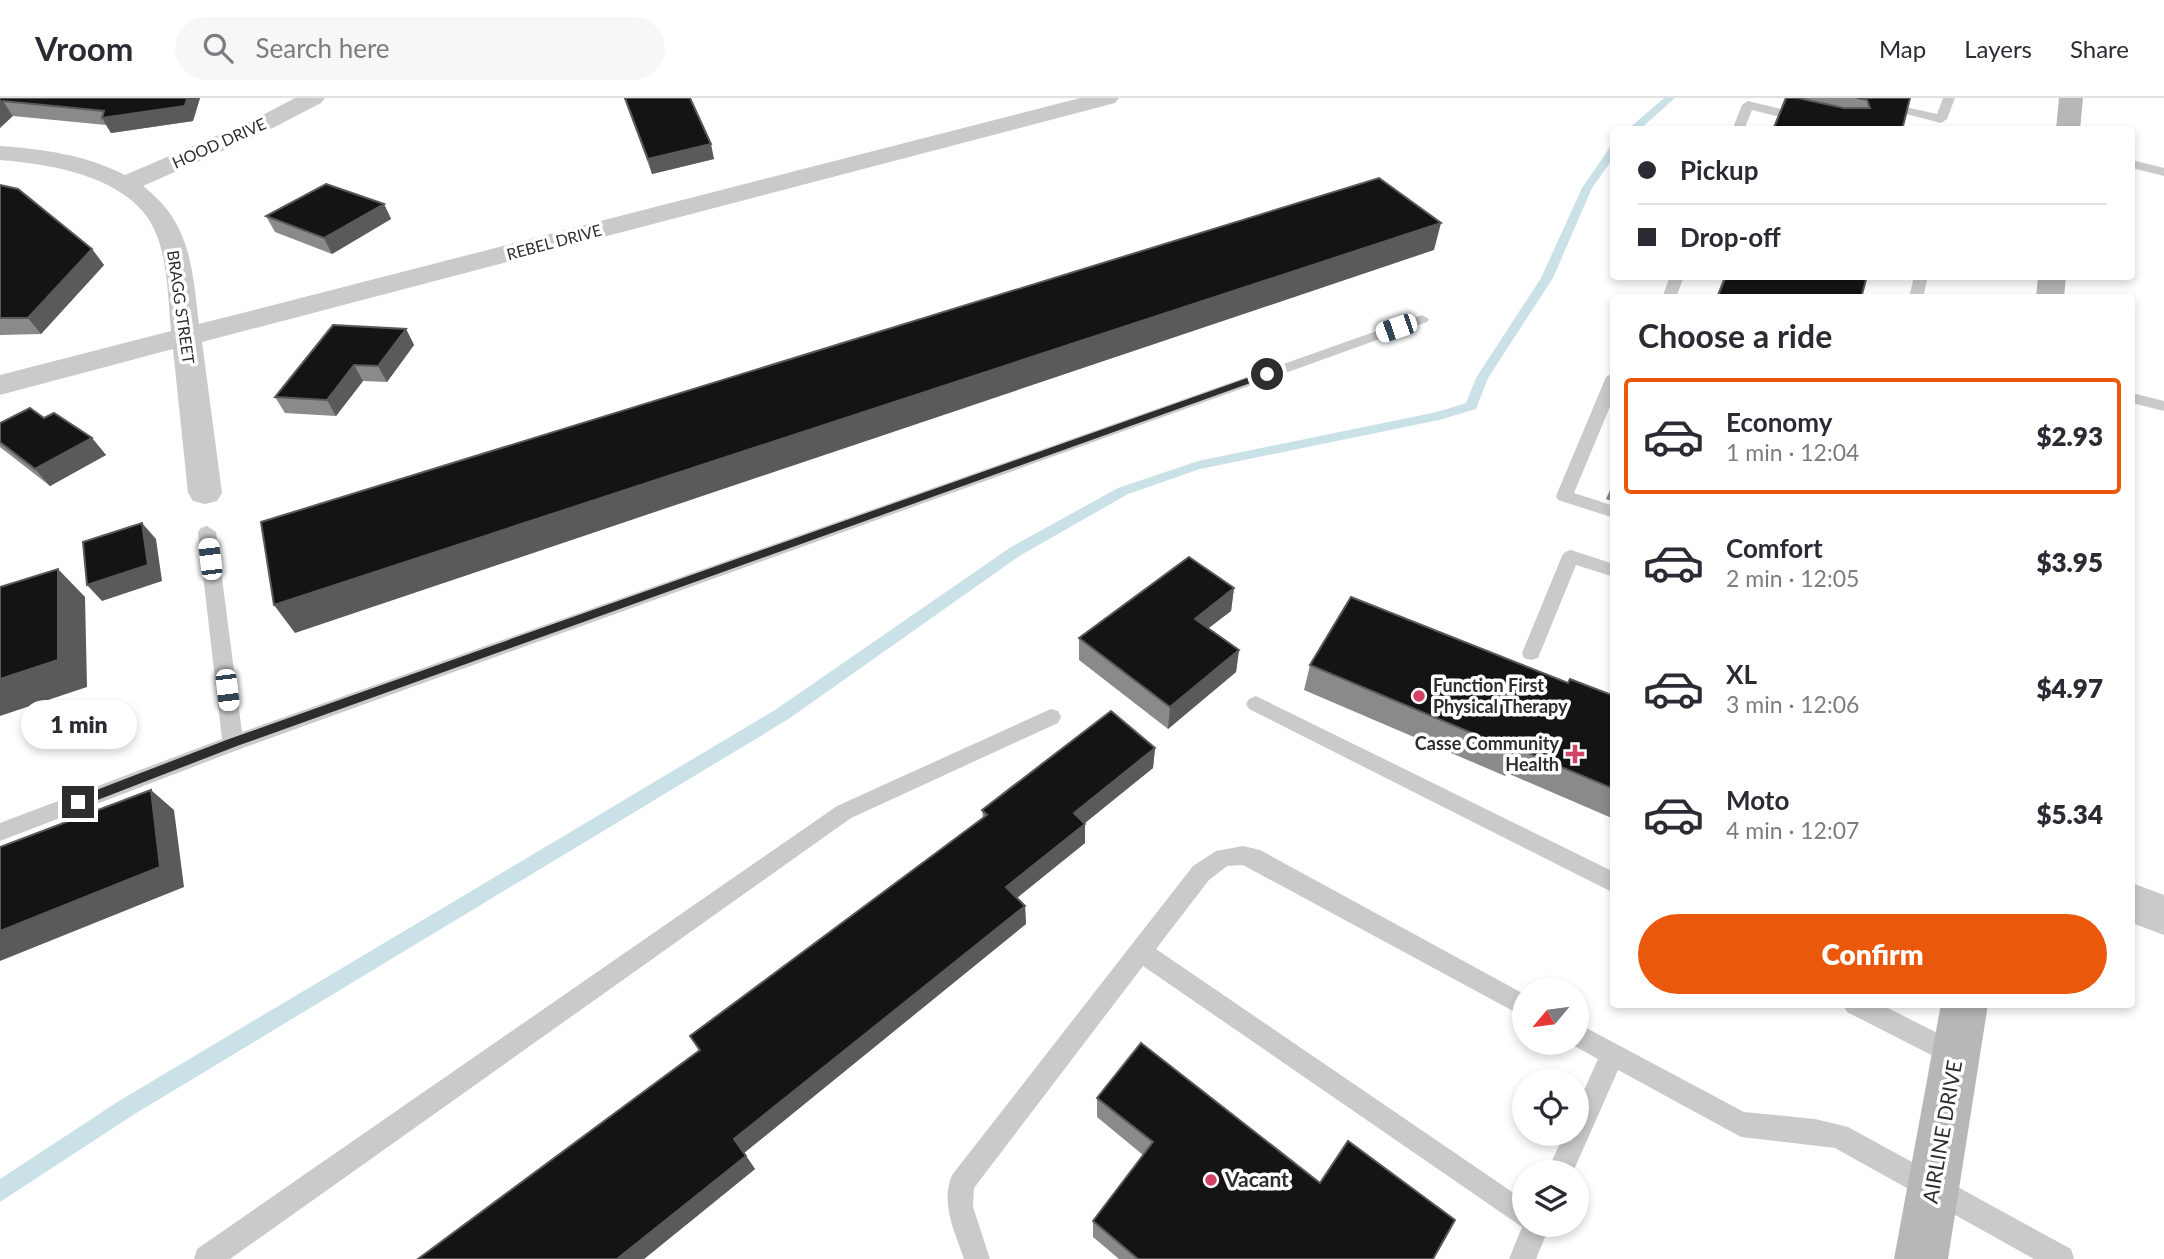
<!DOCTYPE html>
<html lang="en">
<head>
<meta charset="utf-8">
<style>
  :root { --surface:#fff; --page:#f7f7f7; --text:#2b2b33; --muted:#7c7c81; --line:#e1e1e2; --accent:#ea580c }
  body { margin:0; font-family:Lato,sans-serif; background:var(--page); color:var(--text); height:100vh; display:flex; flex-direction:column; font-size:26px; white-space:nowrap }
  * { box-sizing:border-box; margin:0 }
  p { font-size:23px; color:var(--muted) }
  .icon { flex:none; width:38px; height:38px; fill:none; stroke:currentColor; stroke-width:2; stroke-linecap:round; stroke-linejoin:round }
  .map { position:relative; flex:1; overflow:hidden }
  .drawer { position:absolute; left:1610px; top:196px; width:525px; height:714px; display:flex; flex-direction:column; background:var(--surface); border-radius:7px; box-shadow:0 4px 10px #0003 }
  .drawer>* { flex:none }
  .banner { position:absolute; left:1610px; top:28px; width:525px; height:154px; border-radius:7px; box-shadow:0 4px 10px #0003; display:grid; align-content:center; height:154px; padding:0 28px; background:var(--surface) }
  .needle { width:46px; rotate:241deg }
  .buttons { position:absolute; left:1512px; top:880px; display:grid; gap:14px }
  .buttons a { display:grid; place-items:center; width:77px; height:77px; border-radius:50%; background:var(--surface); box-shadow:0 4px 10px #0003; font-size:35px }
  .end { position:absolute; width:32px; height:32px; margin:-16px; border:9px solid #2d2d2d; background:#fff; box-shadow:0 0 0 4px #fff }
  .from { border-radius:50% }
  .bubble { position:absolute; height:49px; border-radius:24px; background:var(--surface); box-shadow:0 4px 10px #0003; font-size:23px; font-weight:800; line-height:49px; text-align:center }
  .car { position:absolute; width:21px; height:42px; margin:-21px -10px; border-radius:9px; box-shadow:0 0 5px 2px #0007; background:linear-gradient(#fff 24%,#345 0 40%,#fff 0 76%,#345 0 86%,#fff 0) }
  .banner b { display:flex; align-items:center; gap:24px; height:66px; font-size:26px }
  .banner b+b { border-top:2px solid var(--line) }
  .banner i { width:18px; height:18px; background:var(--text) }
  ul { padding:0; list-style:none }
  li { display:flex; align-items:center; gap:21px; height:116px; margin:0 14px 10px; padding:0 14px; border:4px solid transparent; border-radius:7px }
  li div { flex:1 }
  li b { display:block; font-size:26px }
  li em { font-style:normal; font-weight:800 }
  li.active { border-color:var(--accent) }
  li>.icon { width:63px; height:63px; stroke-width:1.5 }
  h2 { padding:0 28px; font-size:32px; line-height:84px }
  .cta { display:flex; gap:14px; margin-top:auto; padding:14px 28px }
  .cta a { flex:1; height:80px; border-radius:42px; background:var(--accent); color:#fff; font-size:28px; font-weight:800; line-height:80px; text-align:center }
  header { display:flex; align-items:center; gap:42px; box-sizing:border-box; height:98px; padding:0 35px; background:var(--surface); border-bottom:2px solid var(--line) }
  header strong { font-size:33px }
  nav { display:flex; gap:38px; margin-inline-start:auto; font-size:24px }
  .search { width:490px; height:63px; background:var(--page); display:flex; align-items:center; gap:18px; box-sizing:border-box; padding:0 24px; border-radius:38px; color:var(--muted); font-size:26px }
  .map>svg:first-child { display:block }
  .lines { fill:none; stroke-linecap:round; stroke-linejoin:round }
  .stream { fill:#cae1e7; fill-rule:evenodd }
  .service { fill:#cacaca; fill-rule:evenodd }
  .minor { fill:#cacaca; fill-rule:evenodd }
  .secondary { fill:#b7b7b7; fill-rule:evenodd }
  .wall { fill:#8a8a8a }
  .shaded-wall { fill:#5a5a5a }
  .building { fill:#141414; stroke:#5a5a5a; stroke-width:2 }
  .route { fill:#2d2d2d }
  .poi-dot { fill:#d04366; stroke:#fff; stroke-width:2.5 }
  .labels { text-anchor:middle; stroke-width:7; stroke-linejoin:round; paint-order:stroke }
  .far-street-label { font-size:16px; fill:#2d2d2d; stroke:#fff }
  .poi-label { font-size:18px; font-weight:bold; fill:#2d2d2d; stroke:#fff; text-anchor:start }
  .near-street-label { font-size:21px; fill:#2d2d2d; stroke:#fff }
  .near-poi-label { font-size:21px; font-weight:bold; fill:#2d2d2d; stroke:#fff; text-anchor:start }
</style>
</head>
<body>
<header>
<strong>Vroom</strong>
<div class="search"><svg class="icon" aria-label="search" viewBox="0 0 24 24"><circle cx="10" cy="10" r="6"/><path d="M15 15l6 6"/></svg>Search here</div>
<nav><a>Map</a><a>Layers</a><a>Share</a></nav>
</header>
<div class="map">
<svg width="2164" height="1161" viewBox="0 0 2164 1161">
  <rect width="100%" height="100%" fill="#fff"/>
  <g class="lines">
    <path class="stream" d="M1664,0H1675L1639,32H1627Z
      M1614,48V59L1592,90L1553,180L1488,280L1476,311L1439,322L1200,371L1128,396L1021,457L787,622L133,1017L0,1104V1081L119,1003L775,612L1011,449L1118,390L1198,363L1437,314L1466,305L1476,280L1541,180L1582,90L1610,49Z"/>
    <path class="service" d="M1844,0H1865L1937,16L1943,0H1955L1947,21L1941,25Z
      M1748,3L1854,29L1856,32H1833L1752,12L1744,32H1732L1742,7Z
      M2132,62L2164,70V78L2132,70Z
      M1670,178H1684L1676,200H1662Z
      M1914,178H1928L1923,200H1909Z
      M1422,217L1429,221L1427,224L240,651L0,743V725L222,641L198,434L201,430L207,428L216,434L242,634Z
      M1614,274V299L1574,395L1614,408V420L1558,402L1556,398L1606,279Z
      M2132,295L2164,303V313L2132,305Z
      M1571,452L1614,466V479L1576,467L1538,560L1531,562L1524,560L1522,555L1562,458L1565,454Z
      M1256,598L1614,774V795L1249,611L1246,606L1249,601Z
      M1051,611L1058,613L1061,619L1058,625L851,720L230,1161H194L197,1151L837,708Z
      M1243,748L1260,752L1524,896V919L1243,767L1227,768L1209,782L1156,851L1524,1102V1127H1550L1536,1161H1509L1522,1129L1143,868L974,1090L973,1109L990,1161H964C955,1134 940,1105 952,1077L1193,768L1216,753Z
      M1843,906H1880L1965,949L1968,957L1965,965L1956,969L1947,965L1847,914Z
      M1577,925L1744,1014L1815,1021L1848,1029L2071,1151L2074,1161H2034L1835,1050L1741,1039L1618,972L1573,1074H1547L1564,1036H1577V1008L1598,961L1569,945H1577Z"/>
    <path class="minor" d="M295,0H325L321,5L267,33L143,88C191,125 192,169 199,226L1080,0H1119L1115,5L202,244L222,395L217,403L205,406L193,403L188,395L173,251L0,297V277L171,233C168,201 168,163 155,133C132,79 51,66 0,62V48C42,51 87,57 125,77L251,23Z
      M2132,785L2164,797V837L2132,825Z"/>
    <path class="secondary" d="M2059,0H2083L2080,32H2056Z
      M2038,178H2066L2064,200H2036Z
      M1941,906H1988L1948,1161H1894Z"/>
  </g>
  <path class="wall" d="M0,0H200L193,23L111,35L106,27L13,18Z
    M624,0H690L714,61L652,76Z
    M1785,0H1910L1902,32H1772Z
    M0,87L92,151L104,167L41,236L0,237Z
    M384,106L391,121L332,156L275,134L266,118Z
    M1724,178H1867L1861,200H1716Z
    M406,231L414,247L387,284L363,283L336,318L285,315L275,299Z
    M44,320L92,340L106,357L50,388L0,349V325Z
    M1614,383V404L1606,401Z
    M1234,490L1231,513L1208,530L1239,552L1236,574L1168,631L1079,562V540Z
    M1310,567L1614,598V721L1507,675L1505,678L1304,592Z
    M1155,650L1153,670L1084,725L1085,745L1017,800L1025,808L1026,826L744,1055L755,1071L644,1161L699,953L690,938L983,720L982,712Z
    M1097,1000L1320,1085L1433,1161H1119L1093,1139V1123L1143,1057L1097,1019Z"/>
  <path class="shaded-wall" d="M187,0H200L193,23L111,35L102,20Z
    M3,3L13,18L0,30V6Z
    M711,46L714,61L652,76L648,61Z
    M384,106L391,121L332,156L324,140Z
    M1441,125L1434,152L295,535L274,507Z
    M92,151L104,167L41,236L28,220Z
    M406,231L414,247L387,284L378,268Z
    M354,267L363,283L336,318L327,302Z
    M92,340L106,357L50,388L35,371Z
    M142,425L156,441L162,483L102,503L87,487Z
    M58,471L85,499L87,589L0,618V581Z
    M1234,490L1231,513L1192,543L1195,521Z
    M1239,552L1236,574L1168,631L1170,609Z
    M1155,650L1153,670L1074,734V715Z
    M151,692L174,712L184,789L0,863V833Z
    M1085,726V745L1008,807L1006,789Z
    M1025,808L1026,826L744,1055L734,1041Z
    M746,1058L755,1071L644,1161H617Z"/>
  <path class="building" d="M0,0H187L185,8L102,20L104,13L3,3L0,6Z
    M625,0H690L711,46L648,61Z
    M1786,0H1798L1844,10H1870L1867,2L1857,0H1910L1902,32H1773Z
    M1379,80L1441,125L274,507L261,424Z
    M326,86L384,106L324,140L266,118Z
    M0,87L18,91L92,151L28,220H0Z
    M1726,178H1867L1861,200H1717Z
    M333,227L406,231L378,268L354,267L327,302L275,299Z
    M30,310L44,320L54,315L92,340L35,371L0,344V325Z
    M142,425L148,467L87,487L83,444Z
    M1189,459L1234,490L1195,521L1239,552L1170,609L1079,540Z
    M58,471V562L0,581V489Z
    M1351,499L1568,585L1570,581L1614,598V691L1518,651L1517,654L1310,567Z
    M1111,613L1155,650L1074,715L1085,726L1006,789L1025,808L734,1041L746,1058L617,1161H418L700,952L690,938L987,717L982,712Z
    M151,692L160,769L0,833V749Z
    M1141,945L1320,1085L1348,1043L1455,1122L1433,1161H1138L1093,1123L1153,1044L1097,1000Z"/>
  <path class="route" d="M1267,273L1271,276L1270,278L237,648L82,708H73L72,704L73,701L229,641Z"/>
  <g class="poi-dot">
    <circle cx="1419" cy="598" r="7"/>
    <path d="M1571.5 645.5h7v7h7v7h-7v7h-7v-7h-7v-7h7z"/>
    <circle cx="1211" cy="1082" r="7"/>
  </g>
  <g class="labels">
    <g class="far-street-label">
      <text transform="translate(219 45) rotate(-24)" y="6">HOOD DRIVE</text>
      <text transform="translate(554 144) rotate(-15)" y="6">REBEL DRIVE</text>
      <text transform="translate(181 209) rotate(82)" y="6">BRAGG STREET</text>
    </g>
    <g class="poi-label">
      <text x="1433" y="594">Function First<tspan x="1433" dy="21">Physical Therapy</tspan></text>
      <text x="1559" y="652" text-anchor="end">Casse Community<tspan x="1559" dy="21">Health</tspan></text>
    </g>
    <g class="near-street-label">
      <text transform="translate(1943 1034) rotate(-80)" y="7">AIRLINE DRIVE</text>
    </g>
    <g class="near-poi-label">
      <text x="1225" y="1089">Vacant</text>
    </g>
  </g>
</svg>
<div class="buttons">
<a><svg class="needle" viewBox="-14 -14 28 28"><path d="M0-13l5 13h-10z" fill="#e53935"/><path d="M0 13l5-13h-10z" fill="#7c7c81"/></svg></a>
<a><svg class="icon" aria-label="locate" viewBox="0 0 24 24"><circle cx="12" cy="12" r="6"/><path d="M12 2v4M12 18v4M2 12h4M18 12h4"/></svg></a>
<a><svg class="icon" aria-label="layers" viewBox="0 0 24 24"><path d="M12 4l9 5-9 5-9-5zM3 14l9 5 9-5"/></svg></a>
</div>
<i class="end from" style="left:1267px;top:276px"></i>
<i class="end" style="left:78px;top:704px"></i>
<div class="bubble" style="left:21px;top:602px;width:116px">1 min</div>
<i class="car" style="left:1396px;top:230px;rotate:251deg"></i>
<i class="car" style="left:210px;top:461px;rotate:353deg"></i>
<i class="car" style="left:227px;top:592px;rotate:173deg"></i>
<div class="banner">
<b><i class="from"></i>Pickup</b>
<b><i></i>Drop-off</b>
</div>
<section class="drawer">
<h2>Choose a ride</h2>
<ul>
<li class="active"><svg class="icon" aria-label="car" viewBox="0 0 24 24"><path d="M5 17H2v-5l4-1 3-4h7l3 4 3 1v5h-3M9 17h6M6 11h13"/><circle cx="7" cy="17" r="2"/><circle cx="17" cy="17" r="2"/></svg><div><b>Economy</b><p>1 min · 12:04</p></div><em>$2.93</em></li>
<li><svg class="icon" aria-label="car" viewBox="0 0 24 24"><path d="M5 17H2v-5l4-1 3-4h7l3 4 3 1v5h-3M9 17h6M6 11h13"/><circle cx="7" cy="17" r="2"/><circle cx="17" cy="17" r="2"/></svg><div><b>Comfort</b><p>2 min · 12:05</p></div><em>$3.95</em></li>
<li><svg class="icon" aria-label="car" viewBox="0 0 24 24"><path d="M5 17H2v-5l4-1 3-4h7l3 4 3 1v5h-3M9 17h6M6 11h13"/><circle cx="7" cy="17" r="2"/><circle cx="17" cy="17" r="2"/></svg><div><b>XL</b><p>3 min · 12:06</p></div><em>$4.97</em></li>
<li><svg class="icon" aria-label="car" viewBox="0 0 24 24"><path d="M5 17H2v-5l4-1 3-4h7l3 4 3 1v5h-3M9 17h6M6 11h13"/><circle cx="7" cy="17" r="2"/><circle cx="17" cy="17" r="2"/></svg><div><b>Moto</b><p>4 min · 12:07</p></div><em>$5.34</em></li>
</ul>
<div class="cta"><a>Confirm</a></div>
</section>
</div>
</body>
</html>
